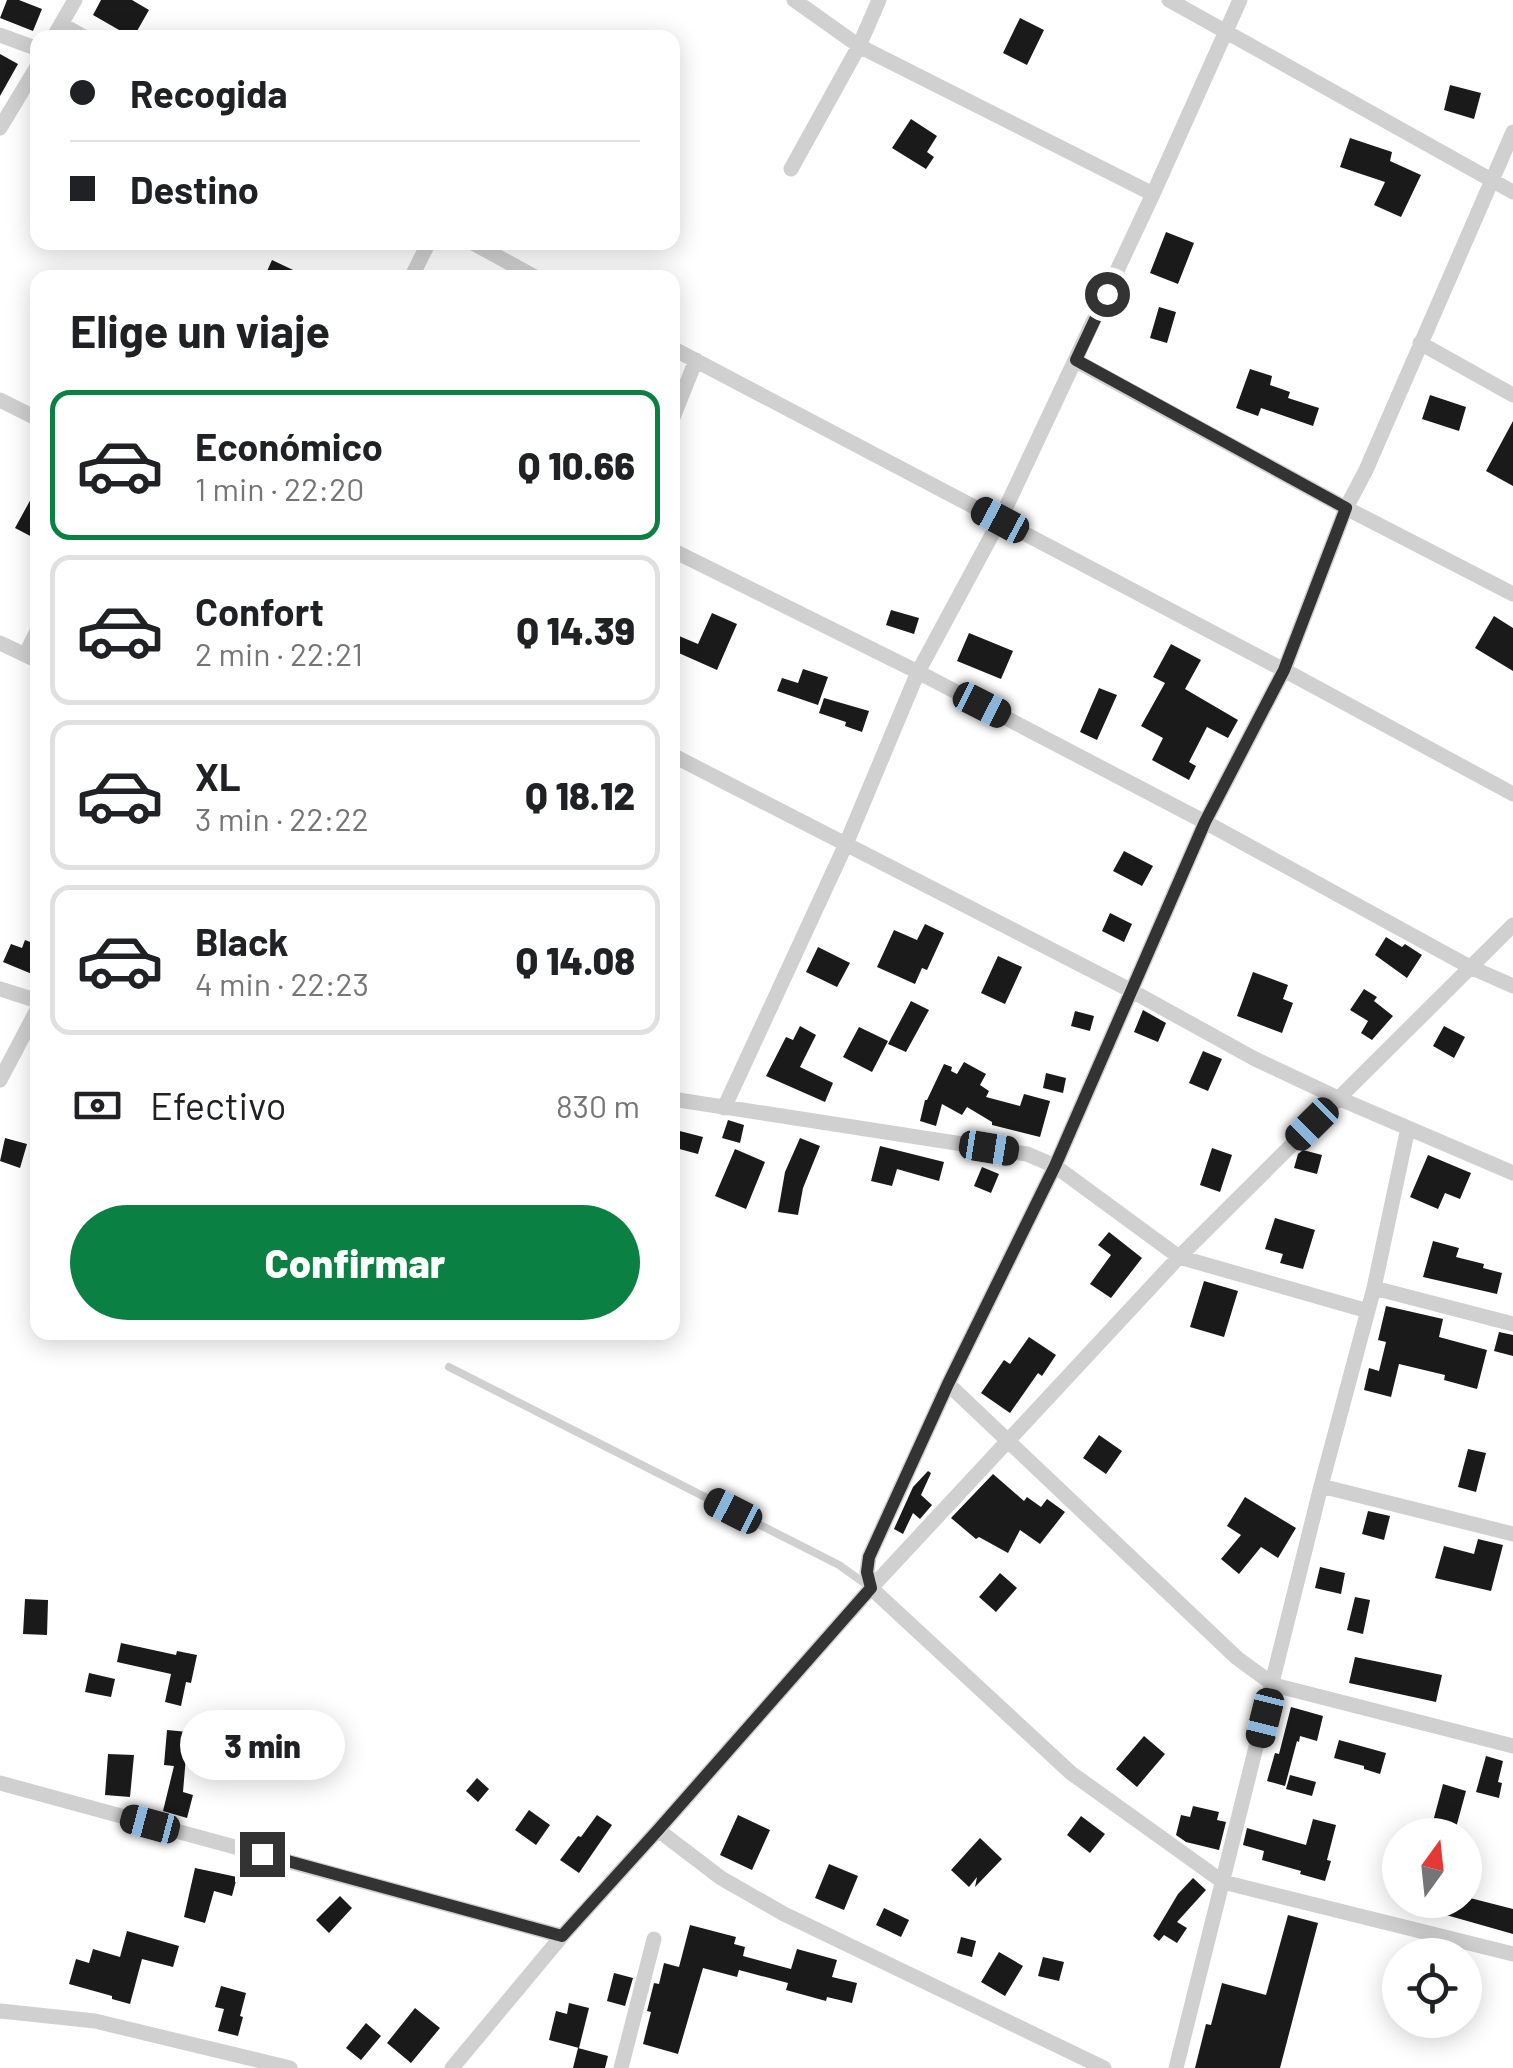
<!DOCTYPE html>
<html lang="es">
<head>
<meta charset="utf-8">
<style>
  :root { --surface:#fff; --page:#f6f6f6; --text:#202124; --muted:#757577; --line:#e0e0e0; --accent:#0b8043 }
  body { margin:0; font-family:Barlow,sans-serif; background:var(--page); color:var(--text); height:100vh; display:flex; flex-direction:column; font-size:38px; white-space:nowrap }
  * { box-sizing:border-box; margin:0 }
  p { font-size:32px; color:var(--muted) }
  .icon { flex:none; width:55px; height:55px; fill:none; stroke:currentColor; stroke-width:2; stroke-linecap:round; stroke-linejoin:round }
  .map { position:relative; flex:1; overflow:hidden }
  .drawer { position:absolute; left:30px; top:270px; width:650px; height:1070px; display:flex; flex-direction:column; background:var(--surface); border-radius:20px; box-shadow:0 5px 25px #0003 }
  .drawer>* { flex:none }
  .guide { position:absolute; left:30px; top:30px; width:650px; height:220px; border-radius:20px; box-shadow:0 5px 25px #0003; display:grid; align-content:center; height:220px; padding:0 40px; background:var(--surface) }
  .needle { width:65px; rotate:15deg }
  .controls { position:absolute; left:1382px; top:1818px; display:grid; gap:20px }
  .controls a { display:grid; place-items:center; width:100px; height:100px; border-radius:50%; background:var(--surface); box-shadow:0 5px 25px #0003; font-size:50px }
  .end { position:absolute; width:45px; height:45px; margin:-22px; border:12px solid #333; background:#fff; box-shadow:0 0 0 5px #fff }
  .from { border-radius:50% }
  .bubble { position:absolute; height:70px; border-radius:35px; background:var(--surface); box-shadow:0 5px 25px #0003; font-size:32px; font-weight:800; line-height:70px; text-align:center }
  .car { position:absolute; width:30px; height:60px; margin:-30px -15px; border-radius:12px; box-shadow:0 0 8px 2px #0007; background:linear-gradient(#222 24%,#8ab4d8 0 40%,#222 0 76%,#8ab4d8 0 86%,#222 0) }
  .guide b { display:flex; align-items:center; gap:35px; height:95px; font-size:38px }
  .guide b+b { border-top:2px solid var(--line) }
  .guide i { width:25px; height:25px; background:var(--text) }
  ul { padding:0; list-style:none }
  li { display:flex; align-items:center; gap:30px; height:150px; margin:0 20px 15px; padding:0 20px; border:5px solid var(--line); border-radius:20px }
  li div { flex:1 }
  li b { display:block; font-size:38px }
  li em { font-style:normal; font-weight:800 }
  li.selected { border-color:var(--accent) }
  li>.icon { width:90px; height:90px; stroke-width:1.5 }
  h2 { padding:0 40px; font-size:45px; line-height:120px }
  .pay { display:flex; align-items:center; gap:25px; height:110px; padding:0 40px; font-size:38px }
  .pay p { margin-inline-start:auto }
  .primary-button { display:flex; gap:20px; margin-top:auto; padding:20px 40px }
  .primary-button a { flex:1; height:115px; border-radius:60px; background:var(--accent); color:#fff; font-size:40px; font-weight:800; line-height:115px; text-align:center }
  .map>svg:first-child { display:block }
  .building { fill:#1a1a1a }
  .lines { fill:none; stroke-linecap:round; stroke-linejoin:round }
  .lane { stroke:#d0d0d0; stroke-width:8 }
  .street { stroke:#d0d0d0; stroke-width:15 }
  .route { stroke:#333; stroke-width:12 }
</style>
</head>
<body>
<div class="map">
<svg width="1513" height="2068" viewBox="0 0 1513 2068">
  <rect width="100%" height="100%" fill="#fff"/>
  <path class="building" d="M7,0H19L42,9L33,31L0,18Z
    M101,0H132L149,10L133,38L93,15Z
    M1020,18L1044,30L1027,65L1003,53Z
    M0,54L18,64L0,96Z
    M1450,85L1481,93L1474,119L1444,110Z
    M911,119L937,136L927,152L934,157L926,169L892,148Z
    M1350,138L1392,152L1390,161L1421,175L1401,217L1374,205L1385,182L1340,167Z
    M1166,232L1194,243L1178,284L1150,273Z
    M272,260L310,278H264Z
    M1159,307L1176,312L1167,343L1150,338Z
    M1250,369L1272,376L1270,385L1290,392L1288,398L1319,408L1313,426L1261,408L1258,416L1236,408Z
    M1430,395L1466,407L1459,431L1422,419Z
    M1513,421V486L1486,471Z
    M38,486V540L15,528Z
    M891,610L919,618L914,634L886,625Z
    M712,613L737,624L717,670L672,650V633L698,644Z
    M1494,616L1513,628V671L1475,648Z
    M969,633L1013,651L1001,679L957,661Z
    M1171,644L1201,660L1185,689L1238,720L1228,738L1207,727L1189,762L1196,766L1189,780L1152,760L1163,738L1141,726L1165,683L1153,677Z
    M803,669L828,677L818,705L777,691L782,678L798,683Z
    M1099,688L1117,695L1097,740L1080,732Z
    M824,698L869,711L862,732L845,726L846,722L819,713Z
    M1124,851L1153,866L1142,886L1113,871Z
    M1110,913L1132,924L1124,942L1102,931Z
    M925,924L944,933L927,970L922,968L915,984L877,967L894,930L917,940Z
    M1386,937L1402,947L1405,944L1422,955L1407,978L1375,955Z
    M25,940L38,945V960L32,974L3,962L11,944L22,948Z
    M818,947L850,963L837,987L806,972Z
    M998,956L1022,967L1005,1004L981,993Z
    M1253,972L1288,985L1283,999L1293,1003L1282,1033L1237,1016Z
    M1364,989L1377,997L1374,1001L1393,1016L1372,1040L1361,1033L1368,1021L1350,1010Z
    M911,1001L929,1010L906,1052L888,1044Z
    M1143,1010L1166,1023L1158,1042L1134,1032Z
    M1075,1011L1094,1016L1090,1031L1071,1026Z
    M800,1026L816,1035L800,1067L833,1083L825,1102L766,1076L786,1037L793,1040Z
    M1444,1026L1465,1037L1454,1058L1433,1046Z
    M859,1027L888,1041L872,1072L843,1057Z
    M1203,1051L1222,1059L1208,1091L1189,1083Z
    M964,1062L986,1074L980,1085L989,1091L986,1097L1020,1106L1024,1094L1050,1101L1040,1137L992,1125V1122L967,1107L962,1115L942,1104L936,1126L920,1121L925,1100H927L944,1064L952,1067L951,1071L957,1074Z
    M1046,1073L1066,1078L1063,1093L1043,1088Z
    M728,1120L744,1125L740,1143L722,1138Z
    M672,1129L703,1137L698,1154L672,1147Z
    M5,1138L27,1144L20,1168L0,1161Z
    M800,1138L820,1146L803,1188L798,1215L778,1212L785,1172Z
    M880,1146L944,1162L939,1181L897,1169L892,1186L871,1181Z
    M1212,1148L1232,1155L1220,1192L1200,1185Z
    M735,1149L765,1162L746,1209L715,1196Z
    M1303,1150L1322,1155L1317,1174L1294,1168L1298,1154Z
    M1428,1155L1471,1173L1460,1199L1445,1193L1438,1209L1410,1197Z
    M982,1167L999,1174L991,1193L974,1186Z
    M1275,1218L1315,1230L1303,1269L1280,1263L1283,1254L1265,1249Z
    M1109,1232L1142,1258L1111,1298L1090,1284L1111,1255L1098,1245Z
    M1433,1241L1459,1248L1456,1257L1484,1264L1483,1268L1502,1273L1497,1294L1423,1277Z
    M1204,1281L1238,1291L1224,1337L1190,1327Z
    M1386,1306L1443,1319L1439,1337L1487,1350L1477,1389L1444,1380L1445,1375L1399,1364L1391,1397L1364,1390L1369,1368L1379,1371L1386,1342L1378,1340Z
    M1499,1332L1513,1335V1356L1494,1351Z
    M1029,1337L1056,1355L1042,1376L1038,1373L1010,1413L981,1393L1004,1360L1010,1364Z
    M1099,1435L1122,1451L1106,1474L1083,1458Z
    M1468,1449L1486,1453L1476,1492L1458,1487Z
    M928,1471L931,1473L921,1495L932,1505L920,1519L913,1513L903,1534L894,1529L913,1487Z
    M993,1474L1024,1501L1027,1497L1041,1507L1047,1499L1065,1512L1040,1544L1020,1530L1008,1553L979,1537L976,1539L951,1518Z
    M1245,1497L1296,1528L1278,1558L1261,1547L1239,1574L1221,1559L1241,1535L1227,1526Z
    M1368,1511L1390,1516L1384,1540L1362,1534Z
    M1478,1539L1503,1545L1491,1591L1435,1578L1444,1546L1474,1554Z
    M1320,1567L1345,1573L1341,1594L1315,1588Z
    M1000,1573L1017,1588L996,1612L979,1597Z
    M1355,1597L1370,1600L1363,1634L1347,1630Z
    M25,1599L48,1600L47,1635L23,1634Z
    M121,1643L176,1655L177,1651L197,1655L191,1683L186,1682L181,1706L165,1702L171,1674L117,1662Z
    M1355,1657L1442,1675L1436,1702L1349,1683Z
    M89,1673L115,1679L111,1697L85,1692Z
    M1291,1707L1323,1716L1317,1741L1300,1736L1299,1742L1297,1741L1285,1786L1267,1781L1275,1753L1279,1754Z
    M167,1730L188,1732L183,1792L193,1795L187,1818L163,1811L174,1766L164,1765Z
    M1144,1736L1165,1754L1137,1787L1116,1769Z
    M1339,1740L1386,1753L1380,1774L1364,1769V1766L1334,1758Z
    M108,1754L134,1755L130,1797L105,1795Z
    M1486,1756L1503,1761L1498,1782L1502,1783L1499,1798L1476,1792Z
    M1290,1775L1316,1782L1312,1796L1286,1789Z
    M477,1778L489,1789L478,1802L466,1791Z
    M1443,1784L1466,1791L1454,1835L1431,1829Z
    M1193,1806L1219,1812L1217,1820L1226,1822L1219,1850L1186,1842L1176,1835L1181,1815L1190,1817Z
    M529,1810L550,1825L536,1845L515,1830Z
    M597,1815L612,1825L579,1873L560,1860L578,1836L581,1837Z
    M738,1815L770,1830L752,1870L720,1855Z
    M1081,1816L1105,1834L1090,1853L1067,1835Z
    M1313,1819L1336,1825L1327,1860L1331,1861L1325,1881L1300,1874L1301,1871L1262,1860L1264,1851L1243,1845L1247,1828L1306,1845Z
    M980,1838L1002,1859L975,1887L977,1877L969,1887L951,1870Z
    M829,1864L858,1876L844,1910L815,1898Z
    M195,1868L237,1877L232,1896L214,1891L205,1923L184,1917Z
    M1193,1878L1206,1890L1177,1922L1187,1928L1177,1943L1164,1935L1159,1941L1153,1936L1178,1894Z
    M340,1896L352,1908L329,1933L316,1920Z
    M1470,1898L1513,1909V1934L1411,1905L1412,1900H1469Z
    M884,1908L909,1920L901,1937L876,1925Z
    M1288,1915L1318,1923L1280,2068H1195L1206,2024L1211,2025L1222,1983L1266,1995Z
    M690,1925L736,1937L734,1944L745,1947L743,1956L791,1969L797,1949L837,1960L832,1977L857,1983L852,2003L827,1997L826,2001L786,1990L788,1983L739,1970L737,1977L703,1968L678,2054L643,2044L651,2012L647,2011L654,1983L659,1984L664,1963L679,1967Z
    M127,1931L179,1946L173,1967L142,1959L130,2004L112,1999V1996L69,1984L76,1959L89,1963L93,1949L120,1957Z
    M961,1937L976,1941L972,1957L957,1953Z
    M999,1952L1023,1966L1005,1996L981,1982Z
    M1043,1957L1064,1962L1059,1981L1038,1976Z
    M614,1973L633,1978L625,2006L607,2001Z
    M221,1986L246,1993L240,2016L243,2017L238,2036L218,2031L224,2009L215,2007Z
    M569,2003L589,2008L579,2048L549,2040L556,2011L567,2014Z
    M415,2008L440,2028L411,2063L387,2043Z
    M366,2023L381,2036L361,2060L346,2048Z
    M578,2048L608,2056L605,2068H573Z"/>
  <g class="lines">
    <path class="lane" d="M449,1367L839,1565L867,1585"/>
    <path class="street" d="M794,0L859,46L1153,194
      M1169,0L1513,192
      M61,24L86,38
      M0,35L38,49
      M53,38L75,0
      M0,128L38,65
      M1513,132L1366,470L1346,508L1284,670L1205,822L1055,1166L948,1384L869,1557L867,1572L871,1588L1071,1773L1223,1882L1513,1954
      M791,169L859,46L879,0
      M471,242L537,278
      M411,278L429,242
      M1420,343L1513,395
      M672,348L1284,670L1513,794
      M1076,361L1346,508L1513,594
      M0,400L38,419
      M672,420L696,360
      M672,550L918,672L1205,822L1470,967L1513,986
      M0,643L38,661
      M25,655L38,629
      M672,755L1130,990L1255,1059L1338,1098L1513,1173
      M0,989L38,1001
      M0,1080L38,1008
      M672,1099L1027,1154L1055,1166L1179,1257L1368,1311
      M724,1108L846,844L918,672L1000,520L1153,194L1240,0
      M1374,1288L1513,1324
      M948,1384L1237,1658L1274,1685L1513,1746
      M1321,1486L1513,1534
      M0,1783L562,1936
      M658,1830L721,1878L784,1914L1104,2068
      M0,2011L95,2021L290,2068
      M452,2068L562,1936L658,1830L871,1588L1179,1257L1513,925
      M621,2068L654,1939
      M1176,2068L1321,1486L1374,1288L1408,1128"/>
  </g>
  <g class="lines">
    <path class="route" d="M262,1854L562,1936L658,1830L871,1588L867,1572L869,1557L948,1384L1055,1166L1205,822L1284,670L1346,508L1076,360L1107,294"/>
  </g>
</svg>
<div class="controls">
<a><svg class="needle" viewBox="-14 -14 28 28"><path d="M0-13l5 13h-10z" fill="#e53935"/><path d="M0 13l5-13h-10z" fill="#757577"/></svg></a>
<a><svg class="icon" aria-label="locate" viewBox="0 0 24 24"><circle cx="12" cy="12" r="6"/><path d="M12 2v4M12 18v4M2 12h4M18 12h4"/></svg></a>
</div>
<i class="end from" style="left:1107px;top:294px"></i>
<i class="end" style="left:262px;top:1854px"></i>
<div class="bubble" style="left:180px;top:1710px;width:165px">3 min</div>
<i class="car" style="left:1000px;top:520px;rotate:298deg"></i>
<i class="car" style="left:982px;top:705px;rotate:117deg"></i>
<i class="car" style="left:1312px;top:1124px;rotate:225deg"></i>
<i class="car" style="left:989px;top:1148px;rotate:99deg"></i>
<i class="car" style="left:733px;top:1511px;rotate:297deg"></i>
<i class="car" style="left:1265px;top:1718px;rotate:194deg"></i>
<i class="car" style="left:150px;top:1824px;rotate:285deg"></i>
<div class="guide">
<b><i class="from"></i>Recogida</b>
<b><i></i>Destino</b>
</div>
<section class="drawer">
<h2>Elige un viaje</h2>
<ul>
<li class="selected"><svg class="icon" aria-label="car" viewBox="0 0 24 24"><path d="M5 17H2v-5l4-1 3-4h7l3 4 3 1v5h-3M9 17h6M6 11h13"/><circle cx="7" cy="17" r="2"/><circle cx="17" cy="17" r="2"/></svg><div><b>Económico</b><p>1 min · 22:20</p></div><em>Q 10.66</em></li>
<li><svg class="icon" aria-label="car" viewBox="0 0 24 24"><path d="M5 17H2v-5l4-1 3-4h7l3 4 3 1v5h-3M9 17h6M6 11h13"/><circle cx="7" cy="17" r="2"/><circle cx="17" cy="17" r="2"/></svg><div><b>Confort</b><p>2 min · 22:21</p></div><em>Q 14.39</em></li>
<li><svg class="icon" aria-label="car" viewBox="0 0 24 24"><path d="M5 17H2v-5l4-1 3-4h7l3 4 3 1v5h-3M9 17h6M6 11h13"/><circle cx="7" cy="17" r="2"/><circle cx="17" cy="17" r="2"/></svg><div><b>XL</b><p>3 min · 22:22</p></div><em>Q 18.12</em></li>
<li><svg class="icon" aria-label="car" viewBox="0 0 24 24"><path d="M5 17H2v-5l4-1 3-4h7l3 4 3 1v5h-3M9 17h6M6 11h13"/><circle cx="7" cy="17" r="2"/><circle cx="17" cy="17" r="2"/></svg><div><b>Black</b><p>4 min · 22:23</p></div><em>Q 14.08</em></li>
</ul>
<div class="pay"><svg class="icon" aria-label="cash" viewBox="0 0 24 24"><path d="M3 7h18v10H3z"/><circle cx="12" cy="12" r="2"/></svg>Efectivo<p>830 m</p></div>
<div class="primary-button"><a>Confirmar</a></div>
</section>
</div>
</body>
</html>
